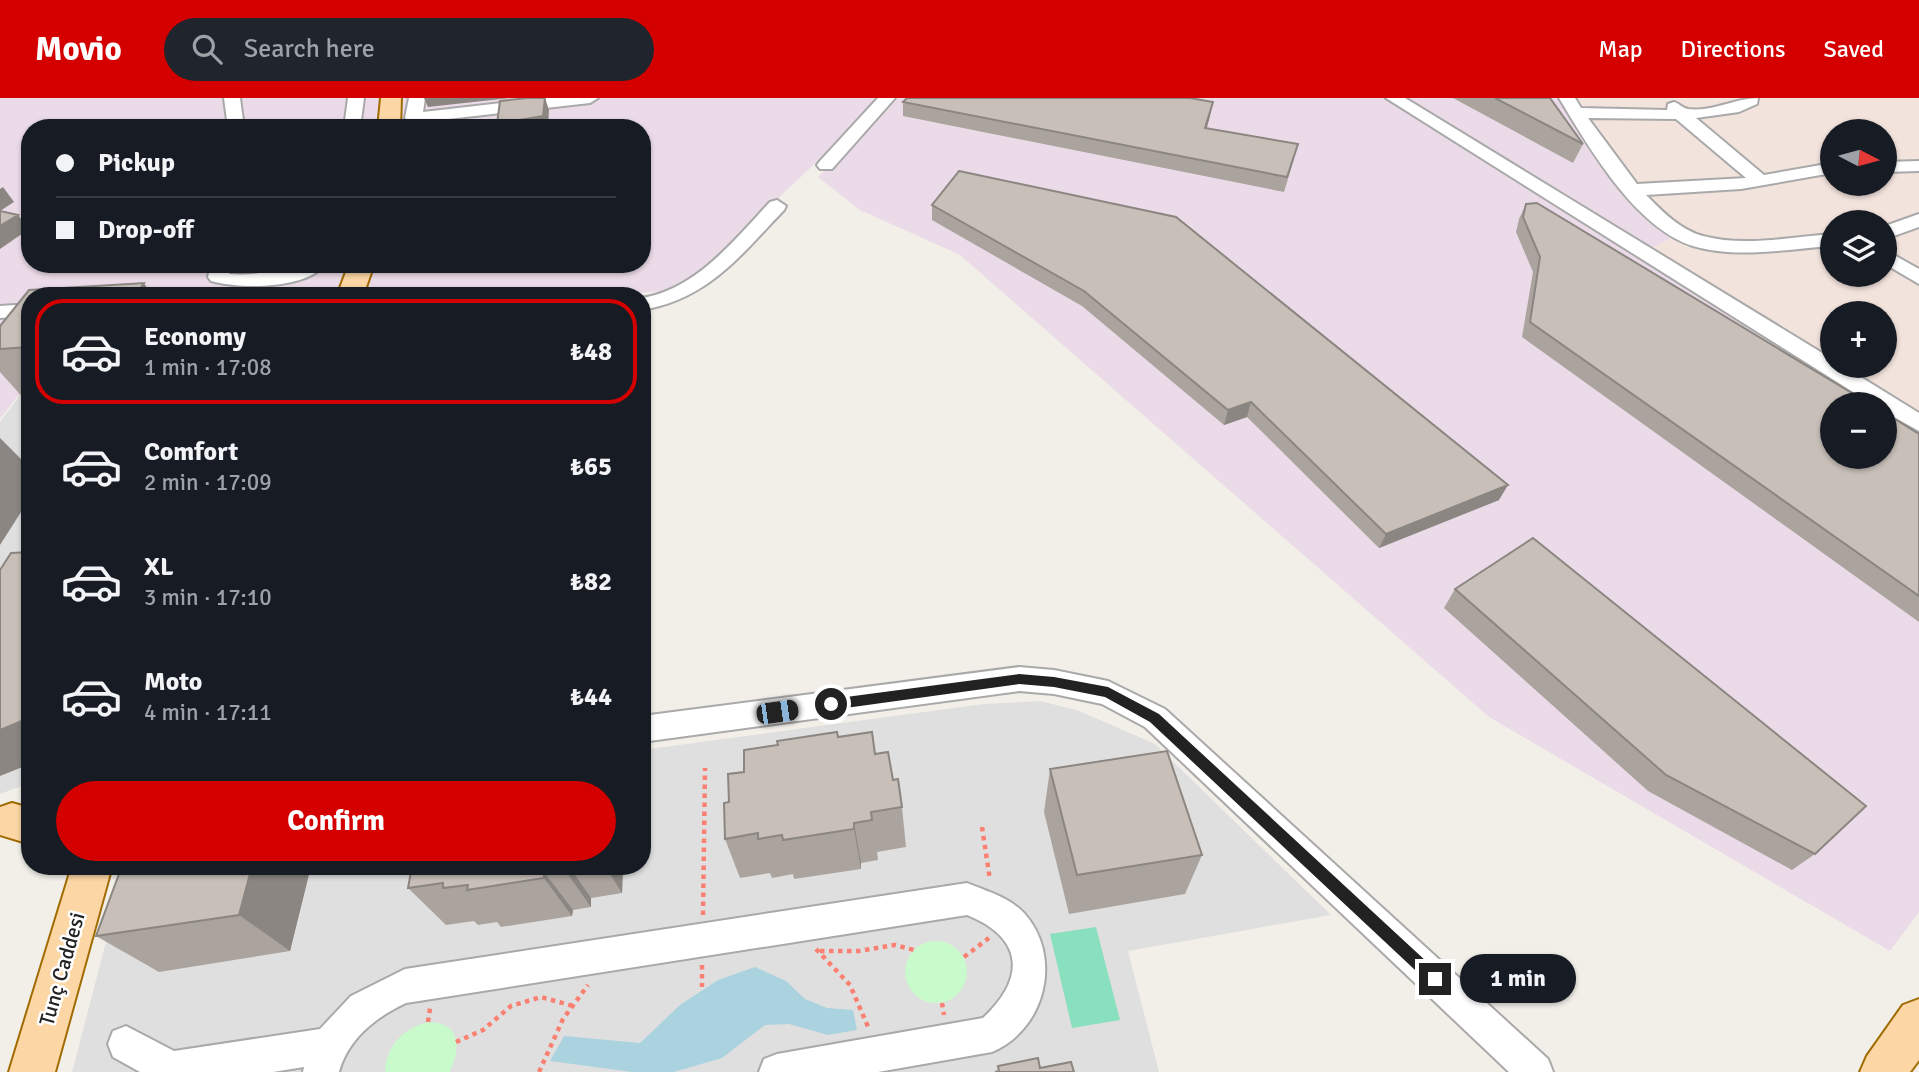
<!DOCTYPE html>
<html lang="en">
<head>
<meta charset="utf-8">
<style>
  :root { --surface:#171b24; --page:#20242c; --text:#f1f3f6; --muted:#9ea1a6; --line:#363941; --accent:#d40000 }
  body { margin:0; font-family:Signika,sans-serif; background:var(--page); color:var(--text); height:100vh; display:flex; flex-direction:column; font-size:26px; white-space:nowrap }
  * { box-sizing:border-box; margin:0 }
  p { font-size:23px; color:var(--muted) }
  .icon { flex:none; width:38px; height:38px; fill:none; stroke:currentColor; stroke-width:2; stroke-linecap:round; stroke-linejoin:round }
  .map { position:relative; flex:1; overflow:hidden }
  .drawer { position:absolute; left:21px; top:189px; width:630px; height:588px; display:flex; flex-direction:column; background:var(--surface); border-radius:28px; box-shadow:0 2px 5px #0004 }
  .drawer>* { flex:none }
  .hud { position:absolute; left:21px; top:21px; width:630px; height:154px; border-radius:28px; box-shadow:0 2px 5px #0004; display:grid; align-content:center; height:154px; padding:0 35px; background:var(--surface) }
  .needle { width:46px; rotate:96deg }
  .controls { position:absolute; left:1820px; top:21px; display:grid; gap:14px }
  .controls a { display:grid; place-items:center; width:77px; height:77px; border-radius:50%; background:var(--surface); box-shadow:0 2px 5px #0004; font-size:35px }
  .end { position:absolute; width:32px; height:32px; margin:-16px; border:9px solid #222; background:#fff; box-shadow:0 0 0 4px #fff }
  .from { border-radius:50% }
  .bubble { position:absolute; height:49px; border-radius:24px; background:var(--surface); box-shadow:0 2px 5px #0004; font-size:23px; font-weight:700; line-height:49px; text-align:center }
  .car { position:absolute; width:21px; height:42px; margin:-21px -10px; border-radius:9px; box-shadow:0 0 5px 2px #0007; background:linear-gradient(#222 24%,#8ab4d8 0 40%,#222 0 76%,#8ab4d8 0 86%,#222 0) }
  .hud b { display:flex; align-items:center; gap:24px; height:66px; font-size:26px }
  .hud b+b { border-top:2px solid var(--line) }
  .hud i { width:18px; height:18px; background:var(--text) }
  ul { padding:12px 0 0; list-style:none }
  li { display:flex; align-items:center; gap:21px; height:105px; margin:0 14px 10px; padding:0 21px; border:4px solid transparent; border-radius:28px }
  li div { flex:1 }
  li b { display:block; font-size:26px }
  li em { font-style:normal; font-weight:700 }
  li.current { border-color:var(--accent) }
  li>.icon { width:63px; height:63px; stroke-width:1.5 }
  .primary-button { display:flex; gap:14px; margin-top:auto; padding:14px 35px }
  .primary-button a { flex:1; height:80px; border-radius:42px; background:var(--accent); color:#fff; font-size:28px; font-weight:700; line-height:80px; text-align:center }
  header { display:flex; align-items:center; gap:42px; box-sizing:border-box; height:98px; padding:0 35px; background:var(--accent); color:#fff }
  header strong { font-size:33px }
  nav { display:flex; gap:38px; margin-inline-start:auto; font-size:24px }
  .search { width:490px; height:63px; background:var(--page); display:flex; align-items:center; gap:18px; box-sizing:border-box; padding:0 24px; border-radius:38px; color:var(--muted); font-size:26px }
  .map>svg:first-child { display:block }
  .residential { fill:#e0dfdf }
  .industrial { fill:#ebdbe8; fill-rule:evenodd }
  .military { fill:#f3e3dd; fill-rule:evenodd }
  .park { fill:#c8facc }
  .pitch { fill:#88e0be }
  .water { fill:#aad3df }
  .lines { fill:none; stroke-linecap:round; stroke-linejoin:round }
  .minor-casing { stroke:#a9a9a9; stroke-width:4 }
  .major-casing { stroke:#a06b00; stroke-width:4 }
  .path { stroke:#fa8072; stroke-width:4.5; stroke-dasharray:4.5 4.5; stroke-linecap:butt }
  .minor { fill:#fff; fill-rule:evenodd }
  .major { fill:#fcd6a4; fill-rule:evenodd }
  .wall { fill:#aba49e }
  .shaded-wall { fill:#8b8681 }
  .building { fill:#c7bfb8; stroke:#8b8681; stroke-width:2 }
  .route { fill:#222 }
  .labels { text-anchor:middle; stroke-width:5; stroke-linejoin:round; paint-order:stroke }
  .near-street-label { font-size:21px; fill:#222; stroke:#fff }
</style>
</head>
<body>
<header>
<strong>Movio</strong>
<div class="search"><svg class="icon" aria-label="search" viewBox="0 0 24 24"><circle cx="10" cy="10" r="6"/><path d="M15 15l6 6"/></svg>Search here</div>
<nav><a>Map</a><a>Directions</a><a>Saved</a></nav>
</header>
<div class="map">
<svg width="1919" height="974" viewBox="0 0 1919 974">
  <rect width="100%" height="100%" fill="#f2efe9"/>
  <path class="residential" d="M30,284V685L0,696V324Z
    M1040,603L1077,612L1155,646L1331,817L1128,853L1159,974H72L126,768H642V652L984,606Z"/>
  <path class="industrial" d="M0,0H885L679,193L535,198H30V282L0,321ZM30,30H642V166H30Z
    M898,0H1563L1674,139L1645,154L1919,322V814L1890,853L1489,619L960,157L860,112L818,79ZM1832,306H1885V359H1832Z"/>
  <path class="military" d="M1563,0H1919V322L1644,154L1674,139ZM1832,33H1885V86H1832ZM1832,124H1885V177H1832ZM1832,215H1885V268H1832Z"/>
  <path class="park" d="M905 874a31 31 0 1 1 62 0a31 31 0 1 1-62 0Z
    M428,924C461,925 461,948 450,974H385C386,948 404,930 428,924Z"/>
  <path class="pitch" d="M1096,829L1120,922L1072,930L1050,836Z"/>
  <path class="water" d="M755,869L786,883L805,901L827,910L853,912L857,932L828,937L789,926L765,927L722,960L674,974H632L550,963L564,938L640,945L680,907L718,882Z"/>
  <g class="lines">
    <g class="minor-casing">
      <path id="minor" d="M224,0H240L244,30H228Z
        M348,0H364L360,30H344Z
        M409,0H425L423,14L546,0H598L590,5L413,25L405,20Z
        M878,0H895L832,71H820L817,67L820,63Z
        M1386,0H1405L1832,261V268H1843L1919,315V333L1885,314V306H1872Z
        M1559,0H1575L1581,10L1667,12L1668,6L1674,4C1680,6 1682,10 1688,11C1713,14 1736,0 1758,0L1757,6L1739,14L1696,20L1764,77L1832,65V75L1741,91L1646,97C1662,113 1680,132 1703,138C1743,149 1791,139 1832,136V148C1788,151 1736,161 1693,148C1635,130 1588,48 1559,0ZM1588,20L1676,21L1746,80L1637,86Z
        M1919,63V73L1885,74V64Z
        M777,102L786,108L784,112C740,158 708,201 642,212V200C697,191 734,142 770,104Z
        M1919,116V129L1885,141V128Z
        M1885,152L1919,171V186L1885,166Z
        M211,166H231L229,176C263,179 293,166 326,166C305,192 239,191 211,183L208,179Z
        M30,206V218L0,220V208Z
        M1019,569L1054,572L1108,583L1165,611L1548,961L1553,974H1509L1145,629L1102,606L1054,596L1019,593L642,644V618Z
        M967,785C986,793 1009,799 1024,815C1063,858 1046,931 992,954L878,974H759L764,961L777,956L983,920C1026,880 1024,840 967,817L406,905C376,919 348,941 339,974H303L304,969L273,974H140L113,959L108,946L113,933L126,928L174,953L320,931L351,898L405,871Z"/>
    </g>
    <g class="major-casing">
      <path id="major" d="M381,0H401L400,30H378Z
        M349,166H374L363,198H337Z
        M12,705L30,710V746L0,737V709Z
        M72,768H112L55,974H9Z
        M1919,901V962L1910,974H1860L1867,958L1903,907Z"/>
    </g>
    <path class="path" d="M982,729L990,782
      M703,817L705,670
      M816,851L850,887L869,931
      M820,853H859L895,847L914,852
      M964,859L989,840
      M702,867V889
      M942,905L944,917
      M428,924L430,910
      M456,944L483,932L511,908L541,899L573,908
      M539,974L563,921L588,887"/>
    <use href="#minor" class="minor"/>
    <use href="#major" class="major"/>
  </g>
  <path class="wall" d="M1453,0H1550L1583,46L1573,65Z
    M903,4L1210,18L1207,30L1294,61L1284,94L903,18Z
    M1526,106L1919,336V524L1522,239L1533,174L1516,134L1519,121Z
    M932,107L1499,402L1379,450L1247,319L1224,327L1082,208L932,122Z
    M30,198V302L26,303L0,274V228Z
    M1455,491L1815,756L1792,772L1648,693L1444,510Z
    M838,639L875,656L893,682L902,709L906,749L877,754L878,762L861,765V771L794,781L793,776L772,780L770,775L740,780L725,741L729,704L744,674Z
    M1050,671L1202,757L1185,796L1069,816L1044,714Z
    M122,768H311L290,853L159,874L96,838Z
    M412,768H623L622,795L591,800V809L573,812L572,818L501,829L497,824L478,827L474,823L446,827L408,790Z"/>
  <path class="shaded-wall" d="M424,0H510L428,9Z
    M545,0L549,12L548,30H499L497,26Z
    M1213,4L1210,18L1202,44L1205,30Z
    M3,89L14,104L0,113V91Z
    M18,117L29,131L0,151V128Z
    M144,185L152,198H135Z
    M1251,304L1247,319L1224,327L1228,312Z
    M0,340L30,370V400L0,447Z
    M1508,387L1499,402L1379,450L1386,436Z
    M30,611V666L0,678V632Z
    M854,725L861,765V771L854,731Z
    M252,768H311L290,853L239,817Z
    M564,768H569L591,800V809L564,771Z
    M605,768H623L622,795Z
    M544,774L573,812L572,818L544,780Z"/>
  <path class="building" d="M527,0H545L543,18L497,26L500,3Z
    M907,0H1190L1213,4L1205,30L1298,46L1287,79L903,4Z
    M1495,0H1550L1583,46Z
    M959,73L1176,119L1508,387L1386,436L1251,304L1228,312L1084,193L932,107Z
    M1537,105L1870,306H1832V359H1885V315L1919,336V498L1530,224L1540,159L1523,119L1526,106Z
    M0,113L18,117L0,128Z
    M144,185L135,198H30V249L0,251V228L29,192Z
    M1533,440L1866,708L1815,756L1666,677L1455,491Z
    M30,454V611L24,622L0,632V472L11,455Z
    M837,634L838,639L872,634L875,656L888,654L893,682L898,681L902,709L871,714L872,722L854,725V731L783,742L782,737L758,741V735L725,741L724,705L729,704L728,676L744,674V652L778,647L777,643Z
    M1167,653L1202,757L1077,777L1050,671Z
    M122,768H252L239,817L96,838Z
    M412,768H564V771L544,774V780L467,792L468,787L443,790V785L408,790Z
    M1038,960L1040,970L1071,964L1074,974H995L999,973L998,968Z"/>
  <path class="route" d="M1019,576L1054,579L1108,589L1159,616L1440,876L1443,881L1440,886L1435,888L1430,886L1150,624L1105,599L1054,589L1019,586L831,612L825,606L831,601Z"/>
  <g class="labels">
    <g class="near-street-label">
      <text transform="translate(62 871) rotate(-74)" y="7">Tunç Caddesi</text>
    </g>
  </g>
</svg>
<div class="controls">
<a><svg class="needle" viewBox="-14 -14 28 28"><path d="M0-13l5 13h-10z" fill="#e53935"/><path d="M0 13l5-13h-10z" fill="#9ea1a6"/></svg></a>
<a><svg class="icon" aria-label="layers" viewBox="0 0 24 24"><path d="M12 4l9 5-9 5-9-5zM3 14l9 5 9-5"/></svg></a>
<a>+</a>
<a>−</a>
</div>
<i class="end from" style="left:831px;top:606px"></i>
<i class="end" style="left:1435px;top:881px"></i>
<div class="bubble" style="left:1460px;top:856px;width:116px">1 min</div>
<i class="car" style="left:777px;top:614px;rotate:82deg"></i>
<div class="hud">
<b><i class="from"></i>Pickup</b>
<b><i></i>Drop-off</b>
</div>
<section class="drawer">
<ul>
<li class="current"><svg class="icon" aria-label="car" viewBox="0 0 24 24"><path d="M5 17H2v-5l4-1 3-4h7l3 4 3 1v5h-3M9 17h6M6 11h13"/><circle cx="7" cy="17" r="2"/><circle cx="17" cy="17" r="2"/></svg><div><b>Economy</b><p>1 min · 17:08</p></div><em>₺48</em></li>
<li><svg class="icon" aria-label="car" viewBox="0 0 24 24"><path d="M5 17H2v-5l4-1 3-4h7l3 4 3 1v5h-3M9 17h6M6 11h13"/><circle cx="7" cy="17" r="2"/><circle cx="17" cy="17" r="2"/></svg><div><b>Comfort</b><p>2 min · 17:09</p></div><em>₺65</em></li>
<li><svg class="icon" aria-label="car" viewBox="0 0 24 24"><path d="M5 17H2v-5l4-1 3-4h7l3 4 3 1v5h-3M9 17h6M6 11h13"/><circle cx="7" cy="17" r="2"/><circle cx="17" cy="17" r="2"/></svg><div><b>XL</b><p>3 min · 17:10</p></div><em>₺82</em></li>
<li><svg class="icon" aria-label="car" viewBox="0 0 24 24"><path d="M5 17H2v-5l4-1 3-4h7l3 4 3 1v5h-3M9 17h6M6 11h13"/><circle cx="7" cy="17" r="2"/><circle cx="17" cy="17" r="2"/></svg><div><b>Moto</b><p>4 min · 17:11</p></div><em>₺44</em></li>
</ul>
<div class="primary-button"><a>Confirm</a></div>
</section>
</div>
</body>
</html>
